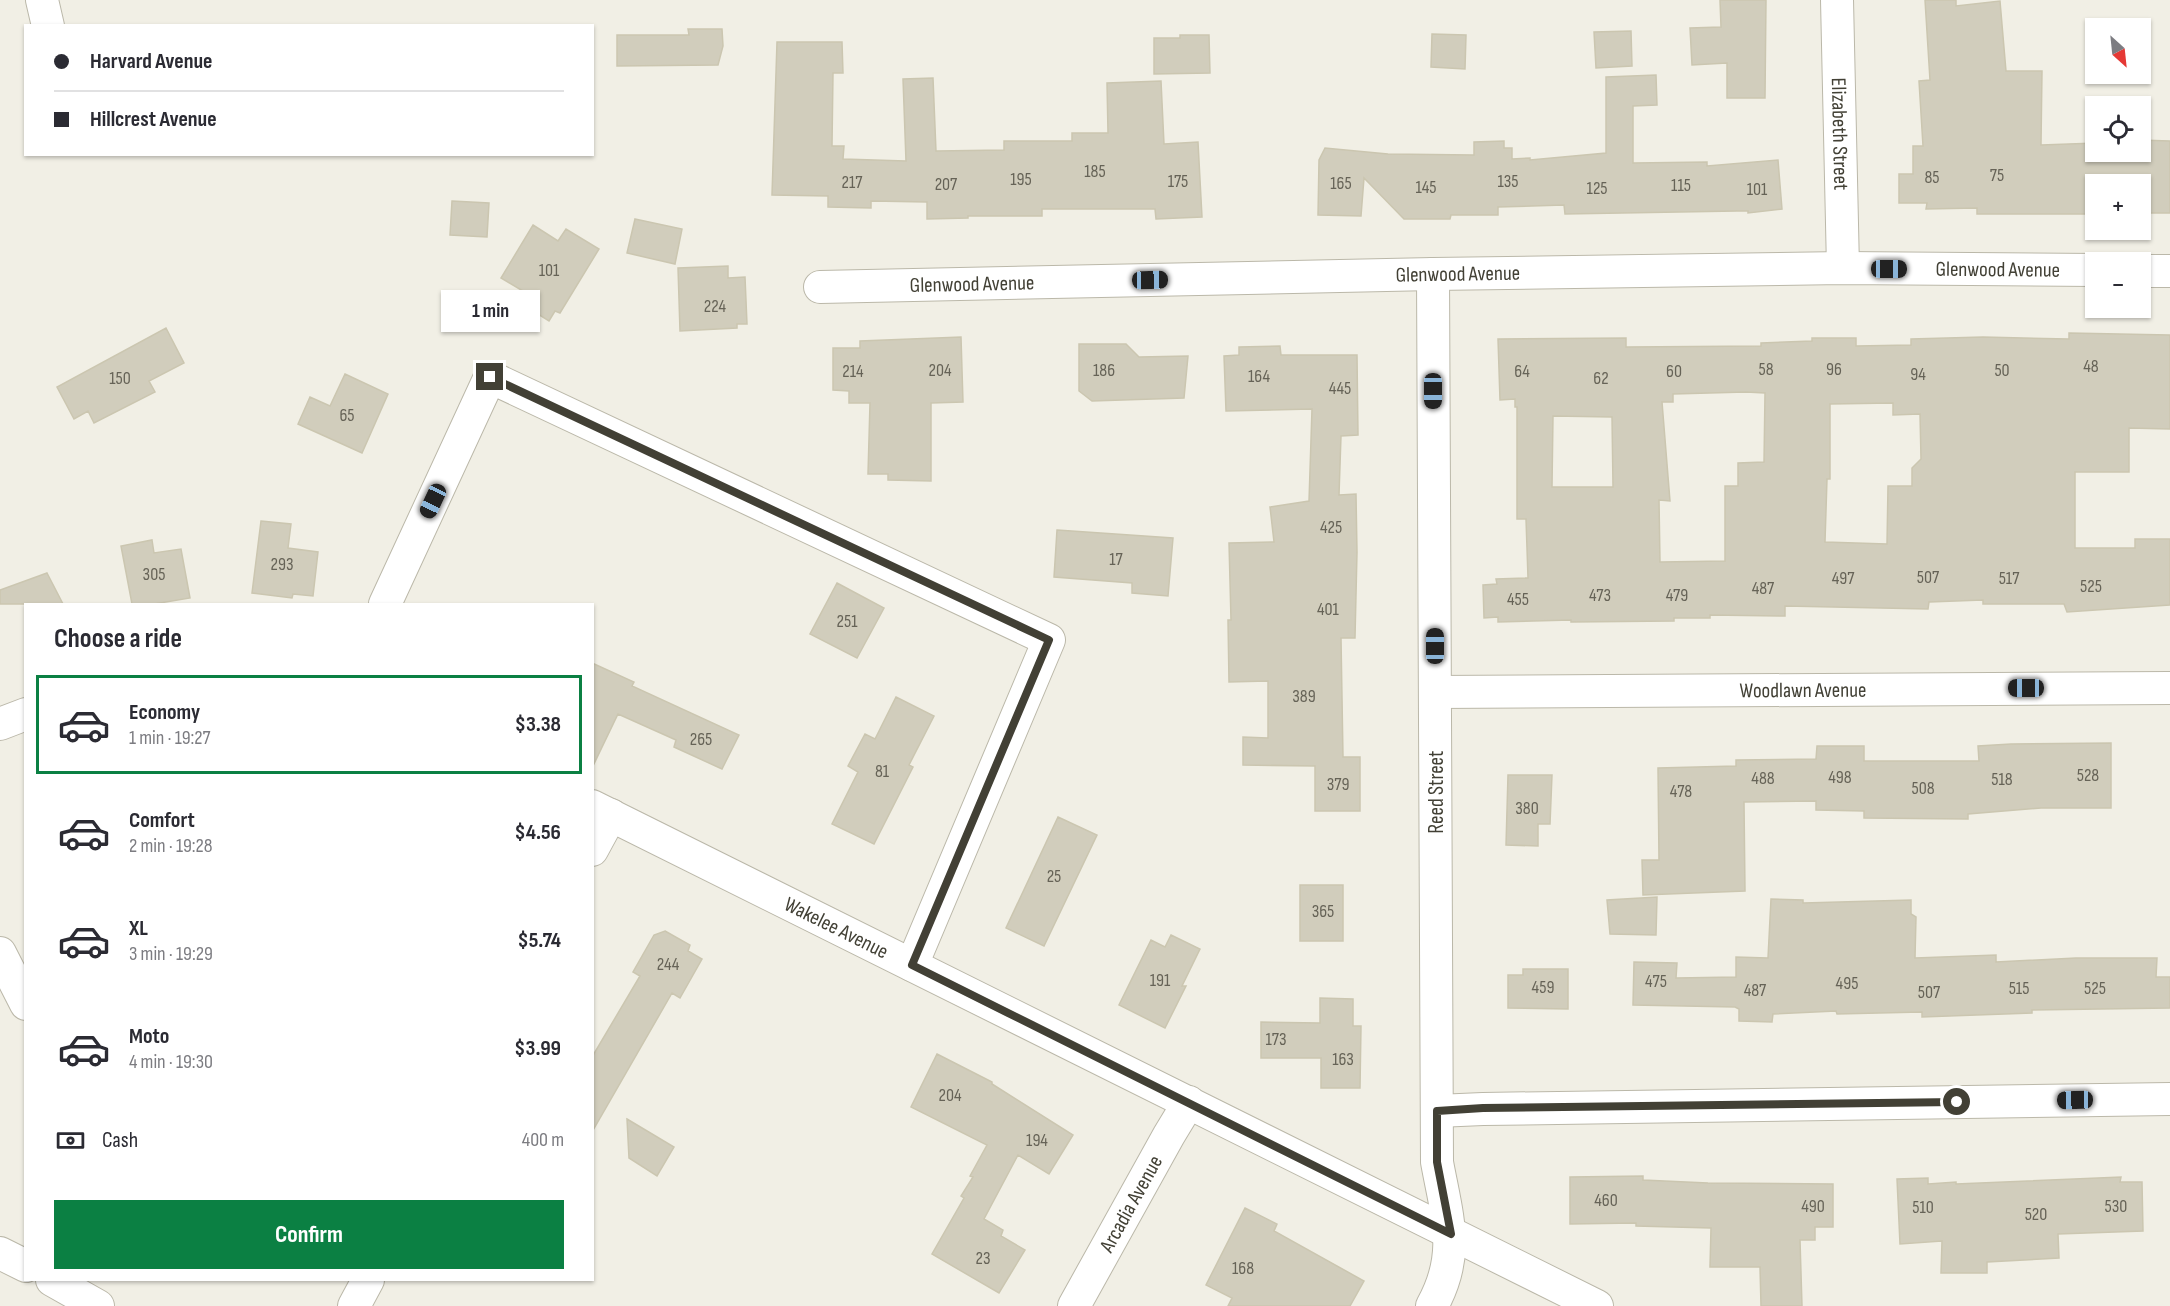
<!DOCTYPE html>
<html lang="en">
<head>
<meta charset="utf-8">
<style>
  :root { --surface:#fff; --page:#f7f7f7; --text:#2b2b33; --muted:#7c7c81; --line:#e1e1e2; --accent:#0b8043 }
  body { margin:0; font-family:"Sofia Sans Condensed",sans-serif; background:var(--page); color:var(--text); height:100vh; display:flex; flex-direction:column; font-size:22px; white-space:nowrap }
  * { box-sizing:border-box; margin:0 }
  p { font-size:20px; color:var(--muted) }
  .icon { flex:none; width:33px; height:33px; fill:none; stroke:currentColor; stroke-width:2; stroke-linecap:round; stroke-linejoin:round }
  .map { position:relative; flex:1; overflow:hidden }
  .panel { position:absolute; left:24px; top:603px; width:570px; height:678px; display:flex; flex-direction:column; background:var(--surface); border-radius:0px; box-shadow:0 2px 4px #0004 }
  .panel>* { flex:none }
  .hud { position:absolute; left:24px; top:24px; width:570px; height:132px; border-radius:0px; box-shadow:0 2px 4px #0004; display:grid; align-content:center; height:132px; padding:0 30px; background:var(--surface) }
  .needle { width:39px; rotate:153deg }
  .fabs { position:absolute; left:2085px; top:18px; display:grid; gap:12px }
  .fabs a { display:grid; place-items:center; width:66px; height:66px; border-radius:0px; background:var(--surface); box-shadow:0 2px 4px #0004; font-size:30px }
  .end { position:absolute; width:27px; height:27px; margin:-14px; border:8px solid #424035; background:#fff; box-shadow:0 0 0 3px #fff }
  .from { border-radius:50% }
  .bubble { position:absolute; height:42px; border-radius:0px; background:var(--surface); box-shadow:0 2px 4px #0004; font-size:20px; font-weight:700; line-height:42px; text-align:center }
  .car { position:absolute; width:18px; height:36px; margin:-18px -9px; border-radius:8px; box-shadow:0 0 4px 2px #0007; background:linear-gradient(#222 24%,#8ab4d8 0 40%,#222 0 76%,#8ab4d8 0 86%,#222 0) }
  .hud b { display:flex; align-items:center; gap:21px; height:57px; font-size:22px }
  .hud b+b { border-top:2px solid var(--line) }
  .hud i { width:15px; height:15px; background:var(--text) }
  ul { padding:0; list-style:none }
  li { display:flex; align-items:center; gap:18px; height:99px; margin:0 12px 9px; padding:0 18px; border:3px solid transparent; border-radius:0px }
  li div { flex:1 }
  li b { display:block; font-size:22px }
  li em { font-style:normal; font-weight:700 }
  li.on { border-color:var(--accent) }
  li>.icon { width:54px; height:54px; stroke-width:1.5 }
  h2 { padding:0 30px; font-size:27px; line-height:72px }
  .pay { display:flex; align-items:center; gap:15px; height:66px; padding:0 30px; font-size:22px }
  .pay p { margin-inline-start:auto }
  .cta { display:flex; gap:12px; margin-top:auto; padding:12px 30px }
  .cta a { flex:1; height:69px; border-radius:0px; background:var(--accent); color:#fff; font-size:24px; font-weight:700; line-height:69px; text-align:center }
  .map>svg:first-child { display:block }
  .building { fill:#d1cdbc; stroke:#cbc6b0; stroke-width:1.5; fill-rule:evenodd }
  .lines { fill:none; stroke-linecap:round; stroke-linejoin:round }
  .minor-casing { stroke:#bbb8a9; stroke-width:34 }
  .minor { stroke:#fff; stroke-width:32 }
  .route { stroke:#424035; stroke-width:8 }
  .labels { text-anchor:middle; stroke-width:5; stroke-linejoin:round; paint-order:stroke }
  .number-label { font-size:18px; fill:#666357 }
  .street-label { font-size:21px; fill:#424035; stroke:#fff }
</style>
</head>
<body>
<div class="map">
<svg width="2170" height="1306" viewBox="0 0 2170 1306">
  <rect width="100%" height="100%" fill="#f1efe5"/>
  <path class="building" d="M1720,0H1766L1765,98H1727V63L1692,65L1690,28L1721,27Z
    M1925,0H1956V6L2000,1L2006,71H2042L2041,145L2096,143V152H2140V140L2170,141V213H2140V184H2096V214H1977V208L1926,209L1927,203H1899V174H1913V146H1923L1919,81L1930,80Z
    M688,29H722L723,46L718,65L617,66V35H689Z
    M1631,31L1632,66L1596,68L1594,32Z
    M1432,34L1466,35L1465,69L1431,67Z
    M1180,35H1209L1210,73L1154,74V38H1180Z
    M777,42H842L843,73H833L832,146H844L843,159L906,161L903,79L933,78L936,151L1004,150V141H1072V133H1108L1107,83L1161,81L1164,144L1198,142L1202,217L1156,219L1155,209H1042V216H968V218L927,219V202L871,201V208L828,207V196L772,195Z
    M1656,75L1657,105L1633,106V163L1707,162V166L1778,160L1782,209L1748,213V211H1737L1565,214L1564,205L1498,207V215H1451L1450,219H1404L1364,178L1361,216L1318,215L1319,160L1325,148L1388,154L1474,155V142L1504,141V148H1512V159L1530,158V160L1606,153V77Z
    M452,201L489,203L487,237L450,235Z
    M635,219L682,229L675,264L627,253Z
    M533,225L558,241L566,229L599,249L560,313L555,311L549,321L517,301L523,291L501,278Z
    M728,266V278L745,277L747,324H737V328L680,331L678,268Z
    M166,328L184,363L149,381L155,392L94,423L88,411L74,419L57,387Z
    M2069,333L2170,335V429L2129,428V472H2075V548H2135V539H2170V605L2067,612L2064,604H1983V600L1929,602L1928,609L1785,606V616L1710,615V618H1674V621L1571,622V620L1498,622V617L1484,618L1483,585L1497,584L1496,579L1528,578L1526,519H1517V407H1515V399L1500,400L1498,339L1626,338V347L1761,346V343L1812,341V338H1856V346L1911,345V339L1983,337L2069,339ZM1746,392L1765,393L1764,462L1738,463V486H1725V561L1660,562L1659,500L1670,501L1662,402H1673V394ZM1893,403V415L1920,414L1921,459L1912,468V486H1888L1887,544L1825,542L1827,479H1830V404ZM1553,416L1612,417L1613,487H1552Z
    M961,337L963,402L931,403V481L888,480V474H868L870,403H849V391L833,390V348H860V341Z
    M1079,344H1126L1139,357L1188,356L1184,398L1092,401L1079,391Z
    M1280,346L1281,355H1357L1358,435L1341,436L1339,495L1356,494L1357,552L1355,638H1341L1343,757H1360V811H1315V766L1243,765V737L1268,738V681L1229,682L1228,620H1231L1229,543L1274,542L1270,507L1309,501L1312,409L1226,411L1224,356L1239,355V347Z
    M345,374L388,394L362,453L298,424L310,397L330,406Z
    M261,521L291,524L288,548L318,552L313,596L293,594L292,598L252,593Z
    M1057,530L1173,538L1168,596L1132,593V583L1054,577Z
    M152,540L154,553L181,549L190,598L154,604H132L121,546Z
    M47,573L63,604H0V590Z
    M837,583L884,608L857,658L810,634Z
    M592,663L634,682L632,686L739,735L722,769L674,747L676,740L618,714L592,768Z
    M896,697L934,716L909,765L913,767L874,844L832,824L858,772L848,766L865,734L875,739Z
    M2111,743V808H2041L1968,814V819L1864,818V811L1816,810V801L1744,802L1745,891L1643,895L1642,860H1659L1658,768L1736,766V760L1816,759L1817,746H1864V761H1979L1978,746L2011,744Z
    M1508,775H1552L1550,824H1538V846L1506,845Z
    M1058,817L1097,835L1044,946L1006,928Z
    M1300,885H1343V941H1300Z
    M1657,897L1656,935L1610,934L1607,900Z
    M1771,899L1803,900V903L1911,900V914L1916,917L1915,958L1996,955V962L2076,958H2157L2156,977H2170V1008L2032,1010V1013L1922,1017V1012L1837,1014L1836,1011L1773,1014L1772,1022L1739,1021V1009L1735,1007L1633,1005L1634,962L1677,963L1676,978L1736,977V957L1768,958Z
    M665,931L690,945L688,951L702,959L680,998L672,993L592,1132V1057L640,976L633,972L654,935Z
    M1171,935L1200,949L1182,986H1186L1165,1028L1119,1005L1151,940L1165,947Z
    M1523,969H1568V1009L1508,1008V975H1523Z
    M1320,998L1353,999V1026H1361L1360,1088H1321V1058H1261V1022L1320,1023Z
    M937,1054L992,1082V1084L1073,1135L1049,1174L1018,1155L984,1219L1003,1230L1001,1236L1025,1250L999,1293L932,1254L964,1198L961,1196L973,1177L970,1176L987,1145L911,1107Z
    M627,1119L674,1147L657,1176L629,1158Z
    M1643,1176V1180L1708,1183L1833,1184V1227H1815V1240H1800L1802,1306H1761L1760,1267H1710L1711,1228L1636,1226V1223L1570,1224V1177Z
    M2121,1177L2120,1182H2142L2143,1231L2058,1234L2059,1258L1987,1262V1273H1941L1942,1241L1900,1244L1897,1179L1928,1178V1184L1956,1182V1184Z
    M1245,1208L1277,1224L1274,1231L1364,1281L1350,1306H1228L1232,1298L1206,1285Z"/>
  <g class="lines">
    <g class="minor-casing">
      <g id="minor">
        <path d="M42,0L48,26"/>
        <path id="s1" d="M1837,0L1843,268"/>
        <path d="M2140,271H2170"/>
        <path id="s2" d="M820,287L1433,274L1843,268L2096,270"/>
        <path d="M385,604L490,377L1049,640L912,965"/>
        <path id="s3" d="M1435,692L2170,688"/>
        <path d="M0,724L26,714"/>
        <path id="s4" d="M592,806L1597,1306"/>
        <path d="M592,850L611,815"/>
        <path d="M0,953L26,1004"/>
        <path d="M1437,1111L1483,1109L2170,1099"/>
        <path d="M0,1253L26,1266"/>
        <path d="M52,1280L98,1306"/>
        <path d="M354,1306L368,1280"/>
        <path id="s5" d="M1074,1306L1169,1135L1189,1102"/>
        <path d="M1432,1306C1461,1254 1447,1217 1437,1162L1433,274"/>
      </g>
    </g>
    <use href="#minor" class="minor"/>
  </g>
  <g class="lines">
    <path class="route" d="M490,377L1049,640L912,965L1451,1234L1437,1162V1111L1483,1108L1957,1102"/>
  </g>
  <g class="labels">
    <g class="number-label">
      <text x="1095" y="177">185</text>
      <text x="1997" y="181">75</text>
      <text x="1932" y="183">85</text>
      <text x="1021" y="185">195</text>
      <text x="1178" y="187">175</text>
      <text x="1508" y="187">135</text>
      <text x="852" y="188">217</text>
      <text x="1341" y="189">165</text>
      <text x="946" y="190">207</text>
      <text x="1681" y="191">115</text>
      <text x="1426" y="193">145</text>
      <text x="1597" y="194">125</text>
      <text x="1757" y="195">101</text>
      <text x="549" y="276">101</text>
      <text x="715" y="312">224</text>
      <text x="2091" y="372">48</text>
      <text x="1766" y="375">58</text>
      <text x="1834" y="375">96</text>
      <text x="940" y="376">204</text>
      <text x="1104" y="376">186</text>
      <text x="2002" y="376">50</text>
      <text x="853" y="377">214</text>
      <text x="1522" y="377">64</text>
      <text x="1674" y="377">60</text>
      <text x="1918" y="380">94</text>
      <text x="1259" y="382">164</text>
      <text x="120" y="384">150</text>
      <text x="1601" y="384">62</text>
      <text x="1340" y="394">445</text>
      <text x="347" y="421">65</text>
      <text x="1331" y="533">425</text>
      <text x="1116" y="565">17</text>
      <text x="282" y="570">293</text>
      <text x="154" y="580">305</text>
      <text x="1928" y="583">507</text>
      <text x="1843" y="584">497</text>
      <text x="2009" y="584">517</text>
      <text x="2091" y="592">525</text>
      <text x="1763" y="594">487</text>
      <text x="1600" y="601">473</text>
      <text x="1677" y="601">479</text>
      <text x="1518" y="605">455</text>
      <text x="1328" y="615">401</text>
      <text x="847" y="627">251</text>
      <text x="1304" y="702">389</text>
      <text x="701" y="745">265</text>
      <text x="882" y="777">81</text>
      <text x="2088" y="781">528</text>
      <text x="1840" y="783">498</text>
      <text x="1763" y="784">488</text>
      <text x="2002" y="785">518</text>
      <text x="1338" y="790">379</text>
      <text x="1923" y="794">508</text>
      <text x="1681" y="797">478</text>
      <text x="1527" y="814">380</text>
      <text x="1054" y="882">25</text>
      <text x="1323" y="917">365</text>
      <text x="668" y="970">244</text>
      <text x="1160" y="986">191</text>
      <text x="1656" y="987">475</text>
      <text x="1847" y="989">495</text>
      <text x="1543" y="993">459</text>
      <text x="2019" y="994">515</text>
      <text x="2095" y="994">525</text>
      <text x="1755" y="996">487</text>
      <text x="1929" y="998">507</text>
      <text x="1276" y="1045">173</text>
      <text x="1343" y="1065">163</text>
      <text x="950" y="1101">204</text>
      <text x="1037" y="1146">194</text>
      <text x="1606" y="1206">460</text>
      <text x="1813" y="1212">490</text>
      <text x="2116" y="1212">530</text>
      <text x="1923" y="1213">510</text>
      <text x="2036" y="1220">520</text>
      <text x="983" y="1264">23</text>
      <text x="1243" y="1274">168</text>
    </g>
    <g class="street-label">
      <text dy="7" stroke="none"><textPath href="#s1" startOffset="134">Elizabeth Street</textPath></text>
      <text dy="7" stroke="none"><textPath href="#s2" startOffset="1178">Glenwood Avenue</textPath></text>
      <text dy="7" stroke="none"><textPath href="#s2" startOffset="638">Glenwood Avenue</textPath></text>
      <text dy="7" stroke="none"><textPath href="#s2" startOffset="152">Glenwood Avenue</textPath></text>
      <text dy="7" stroke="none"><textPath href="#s3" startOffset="368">Woodlawn Avenue</textPath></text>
      <text transform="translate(1436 792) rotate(-90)" y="7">Reed Street</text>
      <text dy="7" stroke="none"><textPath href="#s4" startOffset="273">Wakelee Avenue</textPath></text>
      <text dy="7" stroke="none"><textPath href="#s5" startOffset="117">Arcadia Avenue</textPath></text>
    </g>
  </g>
</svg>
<div class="fabs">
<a><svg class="needle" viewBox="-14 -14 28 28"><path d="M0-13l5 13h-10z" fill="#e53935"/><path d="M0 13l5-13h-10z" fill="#7c7c81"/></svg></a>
<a><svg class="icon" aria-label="locate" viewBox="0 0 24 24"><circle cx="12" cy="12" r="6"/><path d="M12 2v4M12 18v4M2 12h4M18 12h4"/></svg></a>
<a>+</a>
<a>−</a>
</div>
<i class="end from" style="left:1957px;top:1102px"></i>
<i class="end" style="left:490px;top:377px"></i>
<div class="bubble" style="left:441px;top:290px;width:99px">1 min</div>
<i class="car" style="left:1889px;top:269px;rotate:90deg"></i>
<i class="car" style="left:1150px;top:280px;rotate:89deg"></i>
<i class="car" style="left:1433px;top:391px;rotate:180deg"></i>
<i class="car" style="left:433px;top:501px;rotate:205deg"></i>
<i class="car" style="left:1435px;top:646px;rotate:0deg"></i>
<i class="car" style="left:2026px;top:688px;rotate:270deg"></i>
<i class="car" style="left:2075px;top:1100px;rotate:269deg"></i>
<div class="hud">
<b><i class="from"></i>Harvard Avenue</b>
<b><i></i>Hillcrest Avenue</b>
</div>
<section class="panel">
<h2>Choose a ride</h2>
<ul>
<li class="on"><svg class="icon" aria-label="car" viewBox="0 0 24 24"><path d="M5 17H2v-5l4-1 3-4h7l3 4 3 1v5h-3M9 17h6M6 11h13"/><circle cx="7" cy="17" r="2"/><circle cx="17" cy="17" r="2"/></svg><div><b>Economy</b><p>1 min · 19:27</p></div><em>$3.38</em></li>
<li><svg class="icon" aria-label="car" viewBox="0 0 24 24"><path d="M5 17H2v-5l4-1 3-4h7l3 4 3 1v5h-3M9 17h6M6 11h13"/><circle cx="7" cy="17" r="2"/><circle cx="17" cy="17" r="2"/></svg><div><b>Comfort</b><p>2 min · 19:28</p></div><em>$4.56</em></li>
<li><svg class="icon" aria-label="car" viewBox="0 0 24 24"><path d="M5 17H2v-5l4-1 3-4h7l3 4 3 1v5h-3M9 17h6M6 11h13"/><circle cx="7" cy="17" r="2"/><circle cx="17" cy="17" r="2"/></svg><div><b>XL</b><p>3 min · 19:29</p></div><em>$5.74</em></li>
<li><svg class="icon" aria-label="car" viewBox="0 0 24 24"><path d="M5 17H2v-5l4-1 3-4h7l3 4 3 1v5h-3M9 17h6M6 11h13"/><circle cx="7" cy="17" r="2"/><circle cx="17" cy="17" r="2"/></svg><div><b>Moto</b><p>4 min · 19:30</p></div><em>$3.99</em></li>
</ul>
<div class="pay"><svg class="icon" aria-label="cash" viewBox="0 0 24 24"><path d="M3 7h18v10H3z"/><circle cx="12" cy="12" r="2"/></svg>Cash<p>400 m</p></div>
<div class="cta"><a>Confirm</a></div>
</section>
</div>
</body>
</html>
